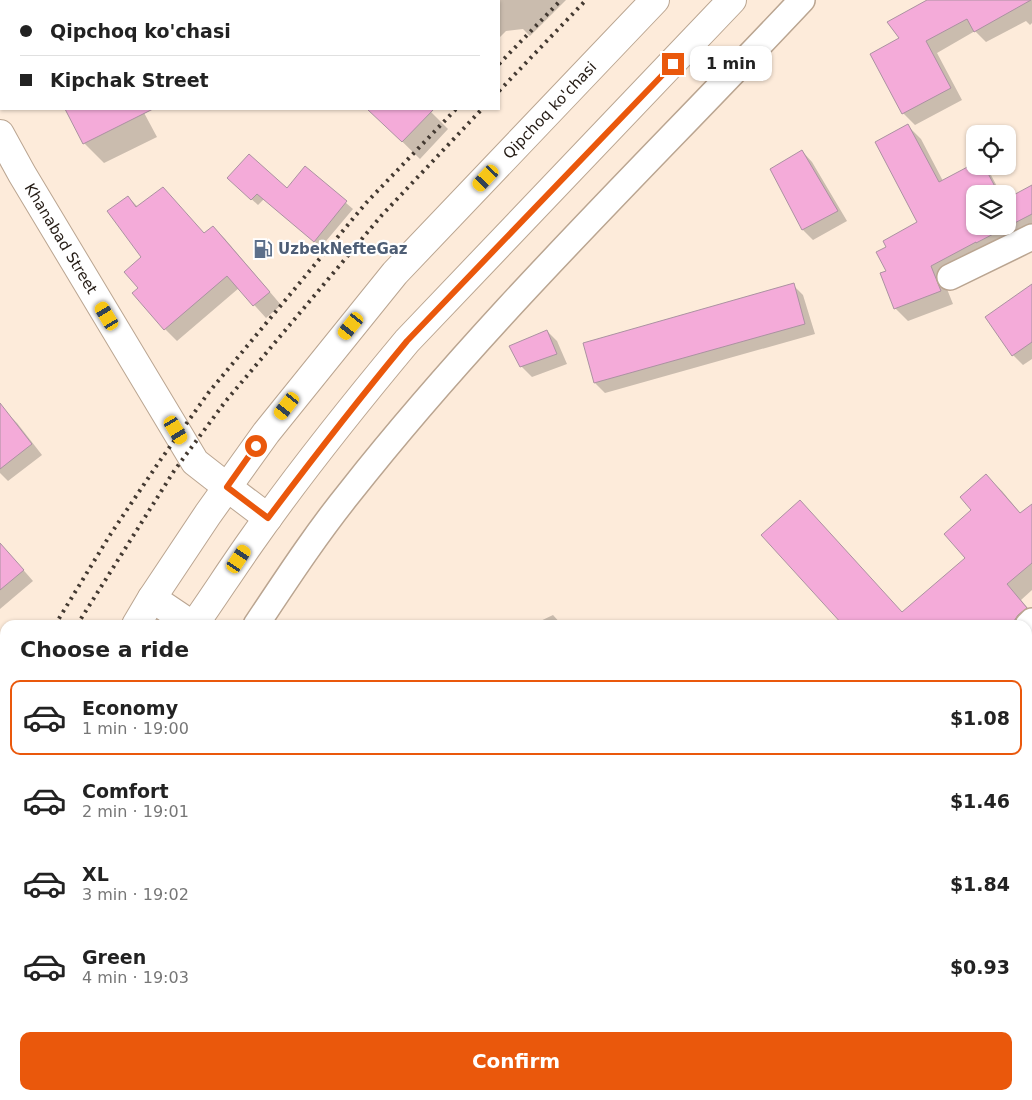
<!DOCTYPE html>
<html lang="en">
<head>
<meta charset="utf-8">
<style>
  :root { --surface:#fff; --page:#f2f2f2; --text:#222; --muted:#767676; --line:#e0e0e0; --accent:#ea580c }
  body { margin:0; font-family:"DejaVu Sans",sans-serif; background:var(--page); color:var(--text); height:100vh; display:flex; flex-direction:column; font-size:19px; white-space:nowrap }
  * { box-sizing:border-box; margin:0 }
  p { font-size:16px; color:var(--muted) }
  .icon { flex:none; width:28px; height:28px; fill:none; stroke:currentColor; stroke-width:2; stroke-linecap:round; stroke-linejoin:round }
  .map { position:relative; flex:1; overflow:hidden }
  .panel { position:absolute; left:0px; top:620px; width:1032px; height:480px; display:flex; flex-direction:column; background:var(--surface); border-radius:15px 15px 0 0; box-shadow:0 1px 4px #0004 }
  .panel>* { flex:none }
  .guide { position:absolute; left:0px; top:0px; width:500px; height:110px; box-shadow:0 1px 4px #0004; display:grid; align-content:center; height:110px; padding:0 20px; background:var(--surface) }
  .fabs { position:absolute; left:966px; top:125px; display:grid; gap:10px }
  .fabs a { display:grid; place-items:center; width:50px; height:50px; border-radius:10px; background:var(--surface); box-shadow:0 1px 4px #0004; font-size:25px }
  .end { position:absolute; width:22px; height:22px; margin:-11px; border:6px solid #ea580c; background:#fff; box-shadow:0 0 0 2px #fff }
  .from { border-radius:50% }
  .bubble { position:absolute; height:35px; border-radius:10px; background:var(--surface); box-shadow:0 1px 4px #0004; font-size:16px; font-weight:700; line-height:35px; text-align:center }
  .car { position:absolute; width:15px; height:30px; margin:-15px -8px; border-radius:6px; box-shadow:0 0 4px 1px #0007; background:linear-gradient(#f5c518 24%,#345 0 40%,#f5c518 0 76%,#345 0 86%,#f5c518 0) }
  .guide b { display:flex; align-items:center; gap:18px; height:48px; font-size:19px }
  .guide b+b { border-top:1px solid var(--line) }
  .guide i { width:12px; height:12px; background:var(--text) }
  ul { padding:0; list-style:none }
  li { display:flex; align-items:center; gap:15px; height:75px; margin:0 10px 8px; padding:0 10px; border:2px solid transparent; border-radius:10px }
  li div { flex:1 }
  li b { display:block; font-size:19px }
  li em { font-style:normal; font-weight:700 }
  li.current { border-color:var(--accent) }
  li>.icon { width:45px; height:45px; stroke-width:1.5 }
  h2 { padding:0 20px; font-size:22px; line-height:60px }
  .button { display:flex; gap:10px; margin-top:auto; padding:10px 20px }
  .button a { flex:1; height:58px; border-radius:10px; background:var(--accent); color:#fff; font-size:20px; font-weight:700; line-height:58px; text-align:center }
  .map>svg:first-child { display:block }
  .shadow { fill:#0003 }
  .building { fill:#f4abd9; stroke:#ab92a1 }
  .lines { fill:none; stroke-linecap:round; stroke-linejoin:round }
  .street-casing { stroke:#baa591; stroke-width:28 }
  .secondary-casing { stroke:#baa591; stroke-width:30 }
  .primary-casing { stroke:#baa591; stroke-width:30 }
  .street { stroke:#fff; stroke-width:25 }
  .secondary { stroke:#fff; stroke-width:28 }
  .primary { stroke:#fff; stroke-width:28 }
  .rail { stroke:#433931; stroke-width:4; stroke-dasharray:2.5 5; stroke-linecap:butt }
  .route { stroke:#ea580c; stroke-width:6 }
  .labels { text-anchor:middle; stroke-width:4.5; stroke-linejoin:round; paint-order:stroke }
  .street-label { font-size:15px; fill:#241b14; stroke:#fff }
  .service-label { font-size:15px; font-weight:bold; fill:#4e5e75; stroke:#fff; text-anchor:start }
</style>
</head>
<body>
<div class="map">
<svg width="1032" height="1100" viewBox="0 0 1032 1100">
  <rect width="100%" height="100%" fill="#fdebda"/>
  <path class="shadow" d="M11,0H87L88,1H12Z
    M123,0H277L274,1H123Z
    M394,0H566L530,36L523,29L506,31L499,38V1H395Z
    M929,0H1032V23L1030,25L1026,21L986,42L975,31L937,53L962,100L915,125L903,113L901,39Z
    M67,109H142L157,137L104,163L84,143Z
    M369,109H428L448,129L420,159Z
    M908,126L921,139L943,181L975,164V166H982L991,175L1001,194H975V226H1008V199L1032,187V233L943,279L953,304L908,321L895,308L888,272V247L919,223Z
    M802,151L812,162L847,221L813,240L803,230L772,169Z
    M305,168L353,209L321,247L264,199L258,205L235,184L287,190Z
    M128,197L138,207L204,234L213,227L225,239L281,305L266,318L239,288L177,341L165,329L134,293L140,288L143,257Z
    M793,285L803,295L815,334L605,393L595,383Z
    M1032,293V359L1023,365L1013,355Z
    M547,331L557,341L567,364L532,377L521,366Z
    M7,413L17,423L42,455L8,481L0,473V418Z
    M986,476L1002,491L1021,514L1032,505V590L1021,600L1032,613L1029,640H1032V696L1028,699V625H845L902,613L967,558L973,510Z
    M0,560L19,565L33,581L0,609Z
    M553,615L562,625H532Z
    M1032,910V1004L1028,1007V914Z
    M58,1095H113L111,1100H56Z
    M237,1095H349L350,1100H217Z
    M641,1095H698L699,1100H641Z
    M837,1095H891L892,1100H837Z"/>
  <path class="building" d="M927,0H1031L974,32L967,19L926,41L951,88L902,114L870,54L899,38L887,22Z
    M65,109H153L83,144Z
    M367,109H434L402,142Z
    M908,124L939,182L975,163V166H984L999,194H975V226H1008V198L1032,185V214L976,243V242L931,266L941,291L894,309L880,273L886,271L876,252L886,247L883,241L917,222L875,142Z
    M802,150L838,211L802,230L770,169Z
    M249,154L287,188L305,166L347,201L314,242L257,194L251,200L227,178Z
    M163,187L204,233L213,226L270,292L253,306L227,276L164,330L132,293L138,288L124,272L141,257L107,211L128,196L136,207Z
    M794,283L805,324L594,383L583,343Z
    M1032,284V342L1012,356L985,317Z
    M547,330L557,354L520,367L509,346Z
    M0,403L32,444L0,469Z
    M986,474L1020,513L1032,504V563L1007,584L1027,608L1018,615L1014,621V625H843L761,535L800,500L902,612L965,558L944,534L971,510L960,497Z
    M0,543L24,570L0,590Z"/>
  <g class="lines">
    <g class="street-casing">
      <path id="street" d="M950,277L1032,237
        M256,625C286,580 316,534 350,492C488,317 650,162 802,0
        M1028,625L1032,621
        M1028,787L1032,797
        M1028,844L1032,840
        M419,1095L421,1100
        M617,1095V1100
        M897,1095V1100
        M17,1100L19,1095"/>
    </g>
    <g class="secondary-casing">
      <g id="secondary">
        <path id="s1" d="M0,134L22,174L195,462L227,487"/>
      </g>
    </g>
    <g class="primary-casing">
      <g id="primary">
        <path d="M227,487L268,518"/>
        <path d="M152,598L192,625"/>
        <path id="s2" d="M136,625L152,598L208,514L266,433L395,273L655,0"/>
        <path d="M194,625C213,598 231,570 250,543C299,473 352,407 407,341L732,0"/>
        <path d="M0,888L5,877"/>
        <path d="M0,1006L5,995"/>
      </g>
    </g>
    <use href="#street" class="street"/>
    <use href="#secondary" class="secondary"/>
    <use href="#primary" class="primary"/>
    <path class="rail" d="M499,64L561,0
      M499,91L586,0
      M55,625L110,535L159,462L209,392L366,203L456,109
      M77,625L174,471L225,402L382,215L482,109
      M0,724L5,715
      M0,768L5,757"/>
  </g>
  <g class="lines">
    <path class="route" d="M256,446L227,487L268,518C313,458 359,399 407,341L673,64"/>
  </g>
  <defs>
    <g id="fuel-bare" transform="scale(1.5)"><path d="M-5.5-6h7V0h2V4h1.3V-2.5L3-4.5l.8-.8L6-3V5H2.5V1h-1V6h-7ZM-4.2-4.7v3.2H.2V-4.7Z" fill="#5c6f8a" stroke="#fff" stroke-width="2.5" paint-order="stroke"/></g>
  </defs>
  <g fill-rule="evenodd">
    <use href="#fuel-bare" x="263" y="249"/>
  </g>
  <g class="labels">
    <g class="street-label">
      <text dy="5" stroke="none"><textPath href="#s2" startOffset="662">Qipchoq ko'chasi</textPath></text>
      <text dy="5" stroke="none"><textPath href="#s1" startOffset="121">Khanabad Street</textPath></text>
    </g>
    <g class="service-label">
      <text x="278" y="254">UzbekNefteGaz</text>
    </g>
  </g>
</svg>
<div class="fabs">
<a><svg class="icon" aria-label="locate" viewBox="0 0 24 24"><circle cx="12" cy="12" r="6"/><path d="M12 2v4M12 18v4M2 12h4M18 12h4"/></svg></a>
<a><svg class="icon" aria-label="layers" viewBox="0 0 24 24"><path d="M12 4l9 5-9 5-9-5zM3 14l9 5 9-5"/></svg></a>
</div>
<i class="end from" style="left:256px;top:446px"></i>
<i class="end" style="left:673px;top:64px"></i>
<div class="bubble" style="left:690px;top:46px;width:82px">1 min</div>
<i class="car" style="left:486px;top:178px;rotate:223deg"></i>
<i class="car" style="left:107px;top:316px;rotate:329deg"></i>
<i class="car" style="left:351px;top:326px;rotate:219deg"></i>
<i class="car" style="left:287px;top:406px;rotate:218deg"></i>
<i class="car" style="left:176px;top:430px;rotate:149deg"></i>
<i class="car" style="left:239px;top:559px;rotate:34deg"></i>
<div class="guide">
<b><i class="from"></i>Qipchoq ko'chasi</b>
<b><i></i>Kipchak Street</b>
</div>
<section class="panel">
<h2>Choose a ride</h2>
<ul>
<li class="current"><svg class="icon" aria-label="car" viewBox="0 0 24 24"><path d="M5 17H2v-5l4-1 3-4h7l3 4 3 1v5h-3M9 17h6M6 11h13"/><circle cx="7" cy="17" r="2"/><circle cx="17" cy="17" r="2"/></svg><div><b>Economy</b><p>1 min · 19:00</p></div><em>$1.08</em></li>
<li><svg class="icon" aria-label="car" viewBox="0 0 24 24"><path d="M5 17H2v-5l4-1 3-4h7l3 4 3 1v5h-3M9 17h6M6 11h13"/><circle cx="7" cy="17" r="2"/><circle cx="17" cy="17" r="2"/></svg><div><b>Comfort</b><p>2 min · 19:01</p></div><em>$1.46</em></li>
<li><svg class="icon" aria-label="car" viewBox="0 0 24 24"><path d="M5 17H2v-5l4-1 3-4h7l3 4 3 1v5h-3M9 17h6M6 11h13"/><circle cx="7" cy="17" r="2"/><circle cx="17" cy="17" r="2"/></svg><div><b>XL</b><p>3 min · 19:02</p></div><em>$1.84</em></li>
<li><svg class="icon" aria-label="car" viewBox="0 0 24 24"><path d="M5 17H2v-5l4-1 3-4h7l3 4 3 1v5h-3M9 17h6M6 11h13"/><circle cx="7" cy="17" r="2"/><circle cx="17" cy="17" r="2"/></svg><div><b>Green</b><p>4 min · 19:03</p></div><em>$0.93</em></li>
</ul>
<div class="button"><a>Confirm</a></div>
</section>
</div>
</body>
</html>
